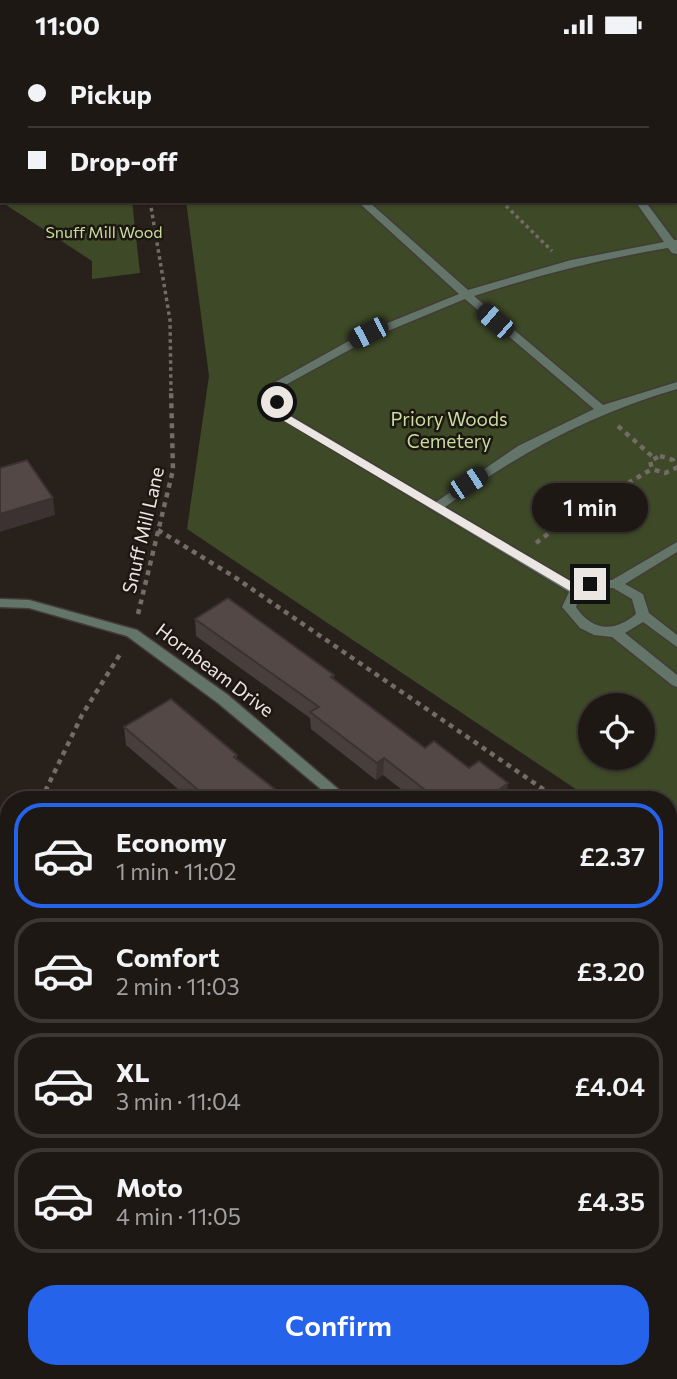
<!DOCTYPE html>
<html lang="en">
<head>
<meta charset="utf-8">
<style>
  :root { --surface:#1e1814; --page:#26211d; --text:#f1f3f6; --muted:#a1a0a0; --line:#3c3734; --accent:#2563eb }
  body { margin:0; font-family:Commissioner,sans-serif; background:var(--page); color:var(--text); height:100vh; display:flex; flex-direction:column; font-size:26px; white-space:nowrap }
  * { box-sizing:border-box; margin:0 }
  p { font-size:23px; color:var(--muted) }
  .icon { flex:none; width:38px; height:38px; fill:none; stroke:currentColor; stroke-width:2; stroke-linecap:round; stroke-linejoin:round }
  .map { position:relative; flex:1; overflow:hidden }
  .details { position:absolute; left:0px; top:742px; width:677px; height:588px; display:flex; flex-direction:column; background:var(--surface); border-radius:28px 28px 0 0; box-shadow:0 2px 5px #0004,0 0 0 2px var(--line) }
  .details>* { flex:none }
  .guide { position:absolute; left:0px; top:0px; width:677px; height:154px; box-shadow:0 2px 5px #0004,0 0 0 2px var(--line); display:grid; align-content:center; height:154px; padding:0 28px; background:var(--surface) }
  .buttons { position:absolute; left:578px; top:644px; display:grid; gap:14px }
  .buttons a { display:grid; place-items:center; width:77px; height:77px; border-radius:50%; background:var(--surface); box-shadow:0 2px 5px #0004,0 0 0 2px var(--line); font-size:35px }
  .end { position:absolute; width:32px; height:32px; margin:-16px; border:9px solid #ece6e2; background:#111; box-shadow:0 0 0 4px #111 }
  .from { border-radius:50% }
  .bubble { position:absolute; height:49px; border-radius:24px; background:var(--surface); box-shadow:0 2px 5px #0004,0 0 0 2px var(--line); font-size:23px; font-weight:600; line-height:49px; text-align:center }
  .car { position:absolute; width:21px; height:42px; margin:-21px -10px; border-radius:9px; box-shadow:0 0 5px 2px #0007; background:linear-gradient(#222 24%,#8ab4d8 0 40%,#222 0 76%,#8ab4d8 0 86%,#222 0) }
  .guide b { display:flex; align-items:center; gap:24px; height:66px; font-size:26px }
  .guide b+b { border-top:2px solid var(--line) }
  .guide i { width:18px; height:18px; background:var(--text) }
  ul { padding:12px 0 0; list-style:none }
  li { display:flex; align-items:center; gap:21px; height:105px; margin:0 14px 10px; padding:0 14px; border:4px solid var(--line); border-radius:28px }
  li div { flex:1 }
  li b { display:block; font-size:26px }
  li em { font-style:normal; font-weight:600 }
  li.current { border-color:var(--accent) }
  li>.icon { width:63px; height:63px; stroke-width:1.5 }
  .cta { display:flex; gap:14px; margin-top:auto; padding:14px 28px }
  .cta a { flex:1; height:80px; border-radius:28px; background:var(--accent); color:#fff; font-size:28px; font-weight:600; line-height:80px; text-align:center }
  .status { display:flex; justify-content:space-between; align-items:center; height:49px; padding:0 35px; background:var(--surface); direction:ltr }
  .status svg { height:19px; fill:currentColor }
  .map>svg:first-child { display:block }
  .green { fill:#3e4927; fill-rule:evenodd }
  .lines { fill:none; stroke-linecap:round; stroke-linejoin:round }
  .service-casing { stroke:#433c36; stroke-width:3 }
  .minor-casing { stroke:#433c36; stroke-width:3 }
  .tertiary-casing { stroke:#433c36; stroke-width:3 }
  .path-far2 { stroke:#736b66; stroke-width:3.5; stroke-dasharray:3.5 3.5; stroke-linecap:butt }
  .path-far1 { stroke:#736b66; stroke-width:4.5; stroke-dasharray:5 5; stroke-linecap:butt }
  .path { stroke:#736b66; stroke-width:5; stroke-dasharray:6 6; stroke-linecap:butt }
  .service { fill:#637469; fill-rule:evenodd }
  .minor { fill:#637469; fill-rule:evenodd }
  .tertiary { fill:#637469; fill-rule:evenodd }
  .rail-casing { stroke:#b2aba7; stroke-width:5 }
  .rail { stroke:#1e1711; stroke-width:3.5; stroke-dasharray:11; stroke-linecap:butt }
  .wall { fill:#483e3c }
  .shaded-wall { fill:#3b3231 }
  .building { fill:#544846; stroke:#3b3231; stroke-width:2 }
  .route { fill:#ece6e2 }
  .labels { text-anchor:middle; stroke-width:5; stroke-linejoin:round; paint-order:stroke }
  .far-park-label { font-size:16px; fill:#c7de9e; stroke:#1e1711 }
  .park-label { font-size:19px; fill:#c7de9e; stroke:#1e1711 }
  .street-label { font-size:19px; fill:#ece6e2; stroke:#1e1711 }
</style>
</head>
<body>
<div class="status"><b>11:00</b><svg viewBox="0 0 49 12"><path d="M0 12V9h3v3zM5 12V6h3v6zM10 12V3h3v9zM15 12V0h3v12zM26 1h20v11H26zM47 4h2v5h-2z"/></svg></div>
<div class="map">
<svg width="677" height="1330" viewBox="0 0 677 1330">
  <rect width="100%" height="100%" fill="#28201a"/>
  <path class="green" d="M165,0H677V808L669,802L668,751H592L187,480L209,327L186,152H676V2ZM590,656H642V709H590Z
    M2,22V152H132L140,224L92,230V212L0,152Z"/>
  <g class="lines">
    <g class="service-casing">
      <path id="service" d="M265,0H275L265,2Z
        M605,0H615V2H605Z
        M357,152H368L468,241L571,211L664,193L635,152H645L674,191H677V205L672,204L668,199C602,210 538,226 474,247L603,356L677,333V340C591,365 517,405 445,458L577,536L590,531H612L677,493V503L625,535L643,545L649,564L677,586V598L643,573L625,584L677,626V638L672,636L612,588L594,586L580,579L562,558L569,543L267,361L271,353L266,339L268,337L363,284L459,245ZM465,250L594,360L518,397L436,453L279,360L283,353L278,340L371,289ZM592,539H613L632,550L636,565C614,584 592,582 576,558L581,544Z"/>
    </g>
    <g class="minor-casing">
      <path id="minor" d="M0,550L29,551L137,581L228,646L351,751H334L218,654L127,587L29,559L0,558Z
        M0,976L9,977V991L0,990Z
        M668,1033L677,1038V1056L668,1052Z"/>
    </g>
    <g class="tertiary-casing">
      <path id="tertiary" d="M677,1083V1100L668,1103V1087Z
        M267,1321H294L287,1330H261Z"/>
    </g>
    <path class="path-far2" d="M316,0L319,2
      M566,2L568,0
      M150,152L170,271L171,342
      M501,152L552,202"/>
    <path class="path-far1" d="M618,377L654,409
      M660,407L673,411L676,419L665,424L652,420L650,412Z
      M158,481L233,527L559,751
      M536,494L572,467L652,420
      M138,565L173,421L171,340
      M41,751L82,666L122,602"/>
    <path class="path" d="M0,822L9,809
      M668,827L677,833"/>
    <use href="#service" class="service"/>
    <use href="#minor" class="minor"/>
    <use href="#tertiary" class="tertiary"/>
    <g class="rail-casing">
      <path id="rail" d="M5,2L9,0"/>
    </g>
    <use href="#rail" class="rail"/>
  </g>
  <path class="wall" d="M195,570L334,626V630L425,699L506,751H415L383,726L376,731L311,680L310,669L196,587Z
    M124,678L237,706V710L285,748V751H191L126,696Z
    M668,852L674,873L677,875V945L668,938Z
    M9,866V933H1L0,927V901Z
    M0,1022L9,1024V1088L0,1086Z
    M677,1273V1326L672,1330H587L583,1326L584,1321H668Z"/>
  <path class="shaded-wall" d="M53,449L55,466L0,483V465Z
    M384,709L383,726L376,731L377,714Z
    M508,734L506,751H490L491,747Z
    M677,860L674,876L668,880V866Z
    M677,1315V1326L672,1330H656Z
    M75,1321H104L89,1330H60Z"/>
  <path class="building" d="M27,411L53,449L0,465V419Z
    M228,549L334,626L331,628L425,699L434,692L469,719L479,712L508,734L491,747L495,751H438L384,709L377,714L310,663L319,658L195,570Z
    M171,650L237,706L234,708L285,748L281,751H210L124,678Z
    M668,852L677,859L668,866Z
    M5,866H9V917H0V901Z
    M668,869L677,875V925L668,918Z
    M0,1022L9,1024V1072L0,1070Z
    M668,1263L677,1273V1315L668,1321Z
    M9,1300V1321H75L60,1330H0V1304Z
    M595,1321H668L656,1330H602Z"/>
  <path class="route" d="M277,350L282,353L278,360L577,536L590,532L595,535L572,543L269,363L273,353Z"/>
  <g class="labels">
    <g class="far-park-label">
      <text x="104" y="189">Snuff Mill Wood</text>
    </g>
    <g class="park-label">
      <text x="449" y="377">Priory Woods<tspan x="449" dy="22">Cemetery</tspan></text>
    </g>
    <g class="street-label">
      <text transform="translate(143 481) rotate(-77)" y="7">Snuff Mill Lane</text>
      <text transform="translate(215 621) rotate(37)" y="7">Hornbeam Drive</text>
    </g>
  </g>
</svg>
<div class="buttons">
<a><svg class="icon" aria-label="locate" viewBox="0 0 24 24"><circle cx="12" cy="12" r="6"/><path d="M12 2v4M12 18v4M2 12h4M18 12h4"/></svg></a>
</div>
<i class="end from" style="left:277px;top:353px"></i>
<i class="end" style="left:590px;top:535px"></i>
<div class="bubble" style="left:532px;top:434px;width:116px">1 min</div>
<i class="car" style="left:495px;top:272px;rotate:311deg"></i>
<i class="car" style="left:368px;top:284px;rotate:243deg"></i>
<i class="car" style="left:468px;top:434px;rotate:57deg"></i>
<div class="guide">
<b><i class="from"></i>Pickup</b>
<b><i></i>Drop-off</b>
</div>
<section class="details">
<ul>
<li class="current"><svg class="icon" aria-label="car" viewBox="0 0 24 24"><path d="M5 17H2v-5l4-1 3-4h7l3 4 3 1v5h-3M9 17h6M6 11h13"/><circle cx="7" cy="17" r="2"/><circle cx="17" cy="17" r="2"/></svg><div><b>Economy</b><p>1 min · 11:02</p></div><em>£2.37</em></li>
<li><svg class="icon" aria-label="car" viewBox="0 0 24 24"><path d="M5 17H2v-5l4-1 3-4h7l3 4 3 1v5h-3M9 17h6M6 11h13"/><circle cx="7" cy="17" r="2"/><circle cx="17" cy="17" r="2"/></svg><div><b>Comfort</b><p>2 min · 11:03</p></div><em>£3.20</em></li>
<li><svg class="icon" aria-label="car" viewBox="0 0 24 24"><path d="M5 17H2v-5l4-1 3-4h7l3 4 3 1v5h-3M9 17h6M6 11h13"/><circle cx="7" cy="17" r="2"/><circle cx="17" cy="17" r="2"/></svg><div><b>XL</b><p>3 min · 11:04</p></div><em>£4.04</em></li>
<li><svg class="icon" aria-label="car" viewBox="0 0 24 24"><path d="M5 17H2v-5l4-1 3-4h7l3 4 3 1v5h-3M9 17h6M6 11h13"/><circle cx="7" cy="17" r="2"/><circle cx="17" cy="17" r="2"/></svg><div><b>Moto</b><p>4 min · 11:05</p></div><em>£4.35</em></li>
</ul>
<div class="cta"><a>Confirm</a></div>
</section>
</div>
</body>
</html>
